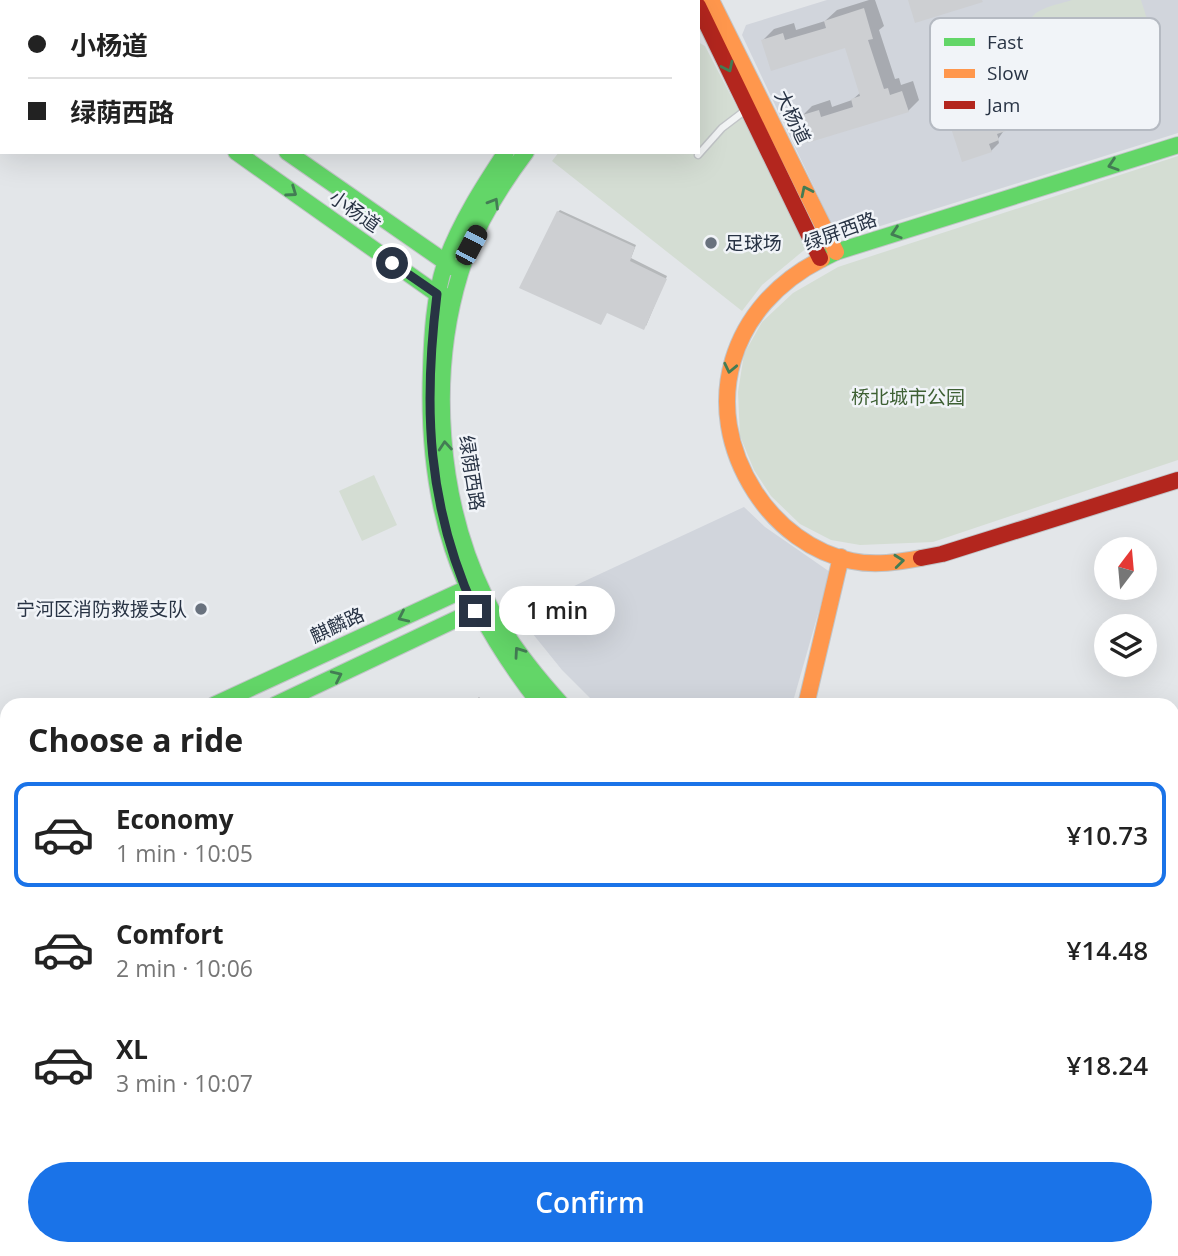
<!DOCTYPE html>
<html lang="en">
<head>
<meta charset="utf-8">
<style>
  :root { --surface:#fff; --page:#f2f2f2; --text:#222; --muted:#767676; --line:#e0e0e0; --accent:#1a73e8 }
  body { margin:0; font-family:"Open Sans","Noto Sans SC",sans-serif; background:var(--page); color:var(--text); height:100vh; display:flex; flex-direction:column; font-size:26px; white-space:nowrap }
  * { box-sizing:border-box; margin:0 }
  p { font-size:23px; color:var(--muted) }
  .icon { flex:none; width:38px; height:38px; fill:none; stroke:currentColor; stroke-width:2; stroke-linecap:round; stroke-linejoin:round }
  .map { position:relative; flex:1; overflow:hidden }
  .sheet { position:absolute; left:0px; top:698px; width:1180px; height:558px; display:flex; flex-direction:column; background:var(--surface); border-radius:21px 21px 0 0; box-shadow:0 7px 28px #0002 }
  .sheet>* { flex:none }
  .hud { position:absolute; left:0px; top:0px; width:700px; height:154px; box-shadow:0 7px 28px #0002; display:grid; align-content:center; height:154px; padding:0 28px; background:var(--surface) }
  .needle { width:46px; rotate:16deg }
  .fabs { position:absolute; left:1094px; top:537px; display:grid; gap:14px }
  .fabs a { display:grid; place-items:center; width:63px; height:63px; border-radius:50%; background:var(--surface); box-shadow:0 7px 28px #0002; font-size:35px }
  .end { position:absolute; width:32px; height:32px; margin:-16px; border:9px solid #283344; background:#fff; box-shadow:0 0 0 4px #fff }
  .from { border-radius:50% }
  .bubble { position:absolute; height:49px; border-radius:24px; background:var(--surface); box-shadow:0 7px 28px #0002; font-size:23px; font-weight:600; line-height:49px; text-align:center }
  .car { position:absolute; width:21px; height:42px; margin:-21px -10px; border-radius:9px; box-shadow:0 0 5px 2px #0007; background:linear-gradient(#222 24%,#8ab4d8 0 40%,#222 0 76%,#8ab4d8 0 86%,#222 0) }
  .hud b { display:flex; align-items:center; gap:24px; height:66px; font-size:26px }
  .hud b+b { border-top:2px solid var(--line) }
  .hud i { width:18px; height:18px; background:var(--text) }
  ul { padding:0; list-style:none }
  li { display:flex; align-items:center; gap:21px; height:105px; margin:0 14px 10px; padding:0 14px; border:4px solid transparent; border-radius:14px }
  li div { flex:1 }
  li b { display:block; font-size:26px }
  li em { font-style:normal; font-weight:600 }
  li.selected { border-color:var(--accent) }
  li>.icon { width:63px; height:63px; stroke-width:1.5 }
  h2 { padding:0 28px; font-size:32px; line-height:84px }
  .button { display:flex; gap:14px; margin-top:auto; padding:14px 28px }
  .button a { flex:1; height:80px; border-radius:42px; background:var(--accent); color:#fff; font-size:28px; font-weight:600; line-height:80px; text-align:center }
  .map>svg:first-child { display:block }
  .built { fill:#d1d5dc }
  .green { fill:#d4ddd3 }
  .shadow { fill:#0003 }
  .building { fill:#cdcfd2 }
  .lines { fill:none; stroke-linecap:round; stroke-linejoin:round }
  .lane-casing { stroke:#c1c4c7; stroke-width:9 }
  .fast-casing { stroke:#c1c4c7; stroke-width:18 }
  .slow-casing { stroke:#c1c4c7; stroke-width:18 }
  .jam-casing { stroke:#c1c4c7; stroke-width:18 }
  .lane { stroke:#f2f4f5; stroke-width:6 }
  .fast { stroke:#63d668; stroke-width:16 }
  .slow { stroke:#ff974d; stroke-width:16 }
  .jam { stroke:#b3261e; stroke-width:16 }
  .oneway { stroke:#437c54 }
  .route { stroke:#283344; stroke-width:9 }
  .poi-dot { fill:#69727e; stroke:#f1f4f8; stroke-width:2.5 }
  .labels { text-anchor:middle; stroke-width:5; stroke-linejoin:round; paint-order:stroke }
  .street-label { font-size:19px; fill:#283344; stroke:#f1f4f8 }
  .poi-label { font-size:19px; fill:#283344; stroke:#f1f4f8; text-anchor:start }
  .park-label { font-size:19px; fill:#3e6034; stroke:#f1f4f8 }
  .key { fill:#f1f4f8; stroke:#b5bac2; stroke-width:2 }
  .key-label { font-size:19px; fill:#283344 }
</style>
</head>
<body>
<div class="map">
<svg width="1178" height="1256" viewBox="0 0 1178 1256">
  <rect width="100%" height="100%" fill="#e3e6e9"/>
  <path class="built" d="M827,0H1178V133L858,233L832,225L742,35L746,25Z
    M744,507L765,527L830,572L792,705H597L562,670L516,613Z
    M517,1250H664L662,1256H535Z"/>
  <path class="green" d="M1072,0H1141C1146,17 1154,31 1140,45L1060,72C1054,72 1049,72 1045,67C1037,60 1025,25 1032,17C1040,7 1060,4 1072,0Z
    M698,42L705,46L809,246L762,285L742,311L552,161L559,152H698Z
    M1178,156V460L933,542L860,545L831,540L800,524L771,496L754,470L740,436L738,392L744,354L762,322L793,293L838,267Z
    M374,475L397,525L362,541L339,491Z"/>
  <path class="shadow" d="M869,0H875L884,26L879,30L895,79L899,78L901,85L913,81L919,100L908,111L808,141L801,117L812,106L830,100L832,107L852,100L861,92L846,46L763,40L774,29L794,23L796,30L825,21L837,10Z
    M978,65L979,70L988,68L990,74L1001,71L1017,120L1005,129L998,139L999,143L991,151L938,82L946,74Z
    M560,210L636,245L631,258L667,276L646,326L558,212Z
    M479,697L487,705H470Z"/>
  <path class="building" d="M908,0H982L983,2L915,23Z
    M864,8L873,39L868,40L884,89L888,88L890,95L902,91L909,112L807,143L799,116L819,110L821,117L853,107L851,99L860,96L845,48L771,71L761,40L783,33L785,40L826,28L824,21Z
    M970,71L971,77L980,75L982,81L993,78L1009,130L997,134L999,140L989,144L992,152L962,162L936,82Z
    M557,211L635,247L630,261L667,279L644,330L607,313L601,325L519,288Z"/>
  <g class="lines">
    <g class="lane-casing">
      <path id="lane" d="M698,155L722,128L747,109"/>
    </g>
    <g class="fast-casing">
      <path id="fast" d="M71,0L74,2
        M57,2L58,0
        M236,152L437,294L446,296
        M287,152L454,268
        M506,152C483,187 459,224 445,264C434,298 432,335 431,370C426,505 457,599 541,705
        M526,152C499,188 473,230 460,274C429,376 438,500 485,597C504,637 532,672 562,705
        M822,259L836,252L1178,145
        M214,705L474,585
        M275,705L484,606
        M0,763L7,779
        M1172,774L1178,772
        M1172,789L1178,788
        M0,796L7,811
        M1172,1228L1178,1226
        M455,1250L469,1256
        M485,1250L499,1256
        M687,1256L688,1250
        M1105,1256L1121,1250
        M1146,1256L1161,1250"/>
    </g>
    <g class="slow-casing">
      <path id="slow" d="M20,0L22,2
        M711,0L836,252
        M39,2L40,0
        M0,107L2,102
        M822,259C730,305 699,405 755,492C777,526 812,553 852,561C875,566 899,562 921,558
        M806,705L841,557
        M1172,1244L1178,1241
        M673,1256L675,1250"/>
    </g>
    <g class="jam-casing">
      <path id="jam" d="M671,2L674,0
        M698,6L820,258
        M0,73L2,70
        M921,558L942,554L1178,480
        M0,835L7,832"/>
    </g>
    <use href="#lane" class="lane"/>
    <use href="#fast" class="fast"/>
    <use href="#slow" class="slow"/>
    <use href="#jam" class="jam"/>
  </g>
  <defs><path id="oneway-chevron" d="M-2-3.5L2.5 0L-2 3.5" fill="none" stroke-width="1.6" stroke-linecap="round" stroke-linejoin="round" transform="scale(1.75)"/></defs>
  <g class="oneway">
    <use href="#oneway-chevron" transform="translate(728 67) rotate(64)"/>
    <use href="#oneway-chevron" transform="translate(1113 165) rotate(162)"/>
    <use href="#oneway-chevron" transform="translate(806 191) rotate(-116)"/>
    <use href="#oneway-chevron" transform="translate(292 192) rotate(35)"/>
    <use href="#oneway-chevron" transform="translate(494 203) rotate(-59)"/>
    <use href="#oneway-chevron" transform="translate(896 233) rotate(162)"/>
    <use href="#oneway-chevron" transform="translate(730 368) rotate(102)"/>
    <use href="#oneway-chevron" transform="translate(445 446) rotate(-95)"/>
    <use href="#oneway-chevron" transform="translate(899 561) rotate(-6)"/>
    <use href="#oneway-chevron" transform="translate(403 617) rotate(155)"/>
    <use href="#oneway-chevron" transform="translate(519 652) rotate(-125)"/>
    <use href="#oneway-chevron" transform="translate(337 676) rotate(-25)"/>
  </g>
  <g class="lines">
    <path class="route" d="M392,263L437,294C423,408 427,505 475,611"/>
  </g>
  <g class="poi-dot">
    <circle cx="711" cy="243" r="7"/>
    <circle cx="201" cy="609" r="7"/>
  </g>
  <g class="labels">
    <g class="street-label">
      <text transform="translate(793 117) rotate(64)" y="7">大杨道</text>
      <text transform="translate(355 211) rotate(35)" y="7">小杨道</text>
      <text transform="translate(840 231) rotate(-20)" y="7">绿屏西路</text>
      <text transform="translate(472 473) rotate(81)" y="7">绿荫西路</text>
      <text transform="translate(337 625) rotate(-25)" y="7">麒麟路</text>
    </g>
    <g class="poi-label">
      <text x="725" y="250">足球场</text>
      <text x="187" y="616" text-anchor="end">宁河区消防救援支队</text>
    </g>
    <g class="park-label">
      <text x="908" y="404">桥北城市公园</text>
    </g>
  </g>
  <rect x="930" y="18" width="230" height="112" rx="10" class="key"/>
  <rect x="944" y="38" width="31" height="8" fill="#63d668"/>
  <rect x="944" y="69" width="31" height="9" fill="#ff974d"/>
  <rect x="944" y="101" width="31" height="8" fill="#b3261e"/>
  <g class="key-label">
    <text x="987" y="49">Fast</text>
    <text x="987" y="80">Slow</text>
    <text x="987" y="112">Jam</text>
  </g>
</svg>
<div class="fabs">
<a><svg class="needle" viewBox="-14 -14 28 28"><path d="M0-13l5 13h-10z" fill="#e53935"/><path d="M0 13l5-13h-10z" fill="#767676"/></svg></a>
<a><svg class="icon" aria-label="layers" viewBox="0 0 24 24"><path d="M12 4l9 5-9 5-9-5zM3 14l9 5 9-5"/></svg></a>
</div>
<i class="end from" style="left:392px;top:263px"></i>
<i class="end" style="left:475px;top:611px"></i>
<div class="bubble" style="left:499px;top:586px;width:116px">1 min</div>
<i class="car" style="left:471px;top:245px;rotate:28deg"></i>
<div class="hud">
<b><i class="from"></i>小杨道</b>
<b><i></i>绿荫西路</b>
</div>
<section class="sheet">
<h2>Choose a ride</h2>
<ul>
<li class="selected"><svg class="icon" aria-label="car" viewBox="0 0 24 24"><path d="M5 17H2v-5l4-1 3-4h7l3 4 3 1v5h-3M9 17h6M6 11h13"/><circle cx="7" cy="17" r="2"/><circle cx="17" cy="17" r="2"/></svg><div><b>Economy</b><p>1 min · 10:05</p></div><em>¥10.73</em></li>
<li><svg class="icon" aria-label="car" viewBox="0 0 24 24"><path d="M5 17H2v-5l4-1 3-4h7l3 4 3 1v5h-3M9 17h6M6 11h13"/><circle cx="7" cy="17" r="2"/><circle cx="17" cy="17" r="2"/></svg><div><b>Comfort</b><p>2 min · 10:06</p></div><em>¥14.48</em></li>
<li><svg class="icon" aria-label="car" viewBox="0 0 24 24"><path d="M5 17H2v-5l4-1 3-4h7l3 4 3 1v5h-3M9 17h6M6 11h13"/><circle cx="7" cy="17" r="2"/><circle cx="17" cy="17" r="2"/></svg><div><b>XL</b><p>3 min · 10:07</p></div><em>¥18.24</em></li>
</ul>
<div class="button"><a>Confirm</a></div>
</section>
</div>
</body>
</html>
